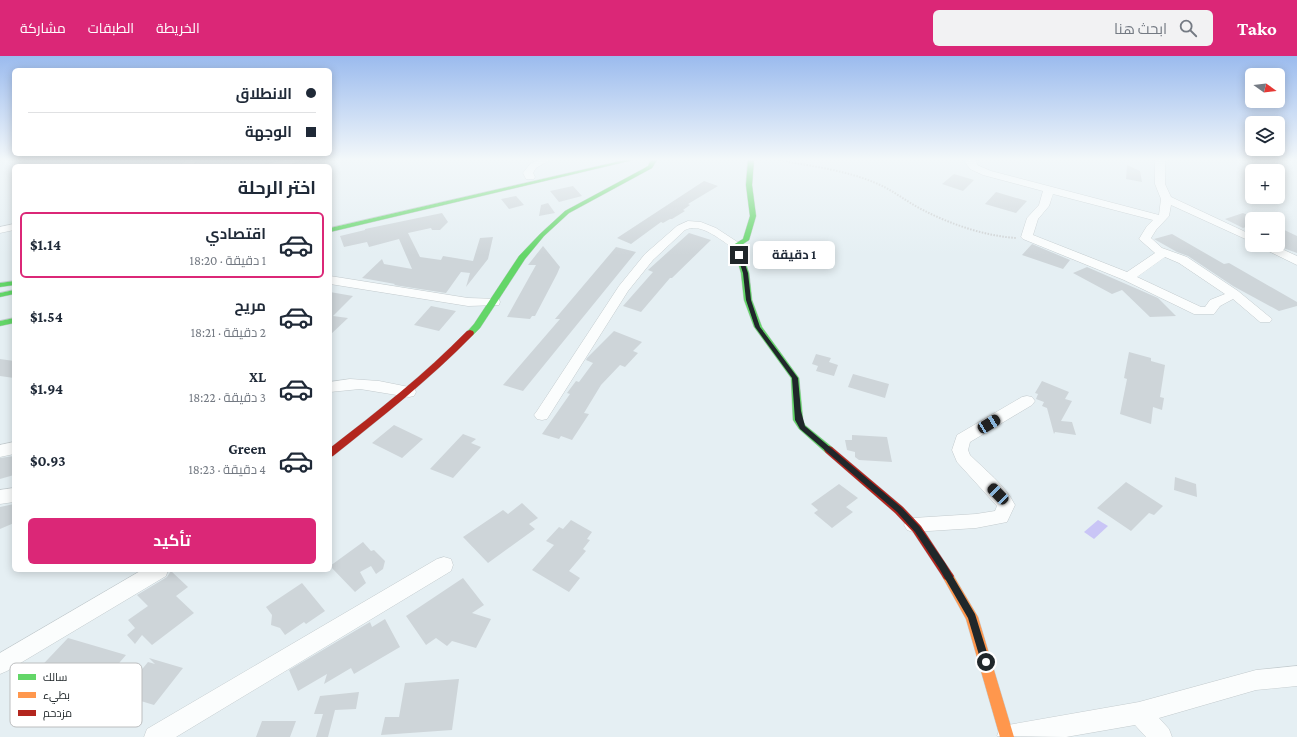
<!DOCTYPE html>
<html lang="ar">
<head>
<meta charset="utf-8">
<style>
  :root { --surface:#fff; --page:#f2f2f3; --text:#1f2937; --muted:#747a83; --line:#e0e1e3; --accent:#db2777 }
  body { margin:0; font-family:"Crimson Pro",Cairo,serif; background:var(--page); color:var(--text); direction:rtl; height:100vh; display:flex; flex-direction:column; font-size:15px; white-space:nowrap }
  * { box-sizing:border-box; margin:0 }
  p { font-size:13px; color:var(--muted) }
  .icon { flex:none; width:22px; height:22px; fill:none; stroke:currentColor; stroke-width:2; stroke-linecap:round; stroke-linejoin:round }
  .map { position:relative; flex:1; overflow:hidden; direction:ltr }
  .sheet { position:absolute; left:12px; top:108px; width:320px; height:408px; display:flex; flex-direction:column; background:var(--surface); border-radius:6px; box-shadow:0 2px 10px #0003; direction:rtl }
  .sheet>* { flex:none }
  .guide { position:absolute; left:12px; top:12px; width:320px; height:88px; border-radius:6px; box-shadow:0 2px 10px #0003; direction:rtl; display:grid; align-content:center; height:88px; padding:0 16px; background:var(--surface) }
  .needle { width:26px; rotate:104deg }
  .controls { position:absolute; left:1245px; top:12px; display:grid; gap:8px }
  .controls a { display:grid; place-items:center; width:40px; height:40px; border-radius:6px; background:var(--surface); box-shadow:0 2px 10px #0003; font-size:20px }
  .end { position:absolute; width:18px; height:18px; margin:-9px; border:5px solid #20272a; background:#fff; box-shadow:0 0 0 2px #fff }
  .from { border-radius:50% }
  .bubble { position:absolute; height:28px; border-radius:6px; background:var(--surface); box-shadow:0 2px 10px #0003; font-size:13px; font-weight:700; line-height:28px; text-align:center; direction:rtl }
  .car { position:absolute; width:12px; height:24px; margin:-12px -6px; border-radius:5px; box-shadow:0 0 3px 1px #0007; background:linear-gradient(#222 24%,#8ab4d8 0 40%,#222 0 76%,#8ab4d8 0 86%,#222 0) }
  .guide b { display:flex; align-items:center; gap:14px; height:38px; font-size:15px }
  .guide b+b { border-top:1px solid var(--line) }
  .guide i { width:10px; height:10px; background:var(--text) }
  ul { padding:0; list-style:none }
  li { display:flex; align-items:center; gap:12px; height:66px; margin:0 8px 6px; padding:0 8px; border:2px solid transparent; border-radius:6px }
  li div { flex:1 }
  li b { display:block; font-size:15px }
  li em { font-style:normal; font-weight:700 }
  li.current { border-color:var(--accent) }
  li>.icon { width:36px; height:36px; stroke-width:1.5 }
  h2 { padding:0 16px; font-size:18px; line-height:48px }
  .cta { display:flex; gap:8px; margin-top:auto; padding:8px 16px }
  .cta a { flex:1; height:46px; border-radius:6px; background:var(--accent); color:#fff; font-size:16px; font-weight:700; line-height:46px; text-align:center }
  header { display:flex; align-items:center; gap:24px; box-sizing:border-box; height:56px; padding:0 20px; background:var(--accent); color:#fff }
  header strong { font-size:19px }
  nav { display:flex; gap:22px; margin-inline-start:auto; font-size:14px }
  .search { width:280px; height:36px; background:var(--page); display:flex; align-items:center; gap:10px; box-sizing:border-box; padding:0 14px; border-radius:6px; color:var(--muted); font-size:15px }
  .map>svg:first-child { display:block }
  .water { fill:#c9c5f6 }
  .building { fill:#ced5d9 }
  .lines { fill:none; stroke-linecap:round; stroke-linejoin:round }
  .street-casing { stroke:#c3cbce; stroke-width:1 }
  .fast-casing { stroke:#c3cbce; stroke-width:1 }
  .slow-casing { stroke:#c3cbce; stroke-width:1 }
  .jam-casing { stroke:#c3cbce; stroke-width:1 }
  .path { stroke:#cccfd0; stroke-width:2; stroke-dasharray:1.5 1.5; stroke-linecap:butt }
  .street { fill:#fbfdfd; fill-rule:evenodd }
  .fast { fill:#63d668; fill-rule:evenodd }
  .slow { fill:#ff974d; fill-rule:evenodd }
  .jam { fill:#b3261e; fill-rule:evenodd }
  .route { fill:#20272a }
  .key { fill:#fff; stroke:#bcbebf; stroke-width:1 }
  .key-label { font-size:11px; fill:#20272a }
</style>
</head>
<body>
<header>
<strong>Tako</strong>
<div class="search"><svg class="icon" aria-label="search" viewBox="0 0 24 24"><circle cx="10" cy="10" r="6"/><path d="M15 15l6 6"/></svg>ابحث هنا</div>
<nav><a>الخريطة</a><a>الطبقات</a><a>مشاركة</a></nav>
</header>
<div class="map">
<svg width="1297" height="681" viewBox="0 0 1297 681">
  <rect width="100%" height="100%" fill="#e5eff3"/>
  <path class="water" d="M1098,464L1108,470L1094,483L1084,476Z"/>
  <path class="building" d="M1127,109L1140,115L1142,126L1126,123Z
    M954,118L974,124L963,135L942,128Z
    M704,125L718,130L688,148L690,149L683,154L685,155L672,163H670L663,167L661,166L631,188L617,182Z
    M573,130L582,140L559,146L550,135Z
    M996,136L1027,145L1016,157L985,148Z
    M516,140L524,149L509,153L501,143Z
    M548,147L555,157L539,160L541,149Z
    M442,157L448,166L440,174H432L431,172L408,177L420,201L441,204L443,200L473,205L480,182L493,181L488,203L466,231L470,217L461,216L446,237L394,229L395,228L362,222L382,203L384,208L412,213L399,183L369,191L367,186L344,191L340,180L365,174V173Z
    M1243,157L1252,161V174L1246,171L1243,172L1225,163Z
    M1278,171L1297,180V197L1278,190Z
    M689,177L711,184L672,222H670L641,256L623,250L653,216L648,214Z
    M1172,178L1224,208L1229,207L1297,246V250L1279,255L1233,230L1188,200L1177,196L1154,183Z
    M1032,188L1070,204L1063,213L1022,199Z
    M543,190L560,211L557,218L535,260H532L530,263L507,261L536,209H528Z
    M616,191L636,196L523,335L503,329L560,263H555Z
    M1087,211L1158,242L1176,260L1150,261L1122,234L1112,238L1073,217Z
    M330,236L353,240L333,260L348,262L330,279Z
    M431,250L456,255L439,275L414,269Z
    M614,275L642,286L633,295L638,297L625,311L620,309L601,329L584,357L589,358L572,384L561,380L559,383L542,378L570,338L567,337L576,325L579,326L593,307L586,304L587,302Z
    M1129,296L1151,302V305L1165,309L1160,341L1164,342L1162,354L1153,351L1151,368L1120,358L1127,323L1124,322Z
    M816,298L831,302L829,306L838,309L834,320L816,315L818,310L812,308Z
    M0,303L14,305V322L0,320Z
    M853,318L889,328L885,342L848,331Z
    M1042,325L1069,336L1065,343L1072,345L1061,365L1072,366L1076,379L1055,376L1054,378L1047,352L1042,350L1044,346L1036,343L1038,338L1035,337Z
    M394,369L423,383L402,402L372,387Z
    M463,378L476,383L471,387L481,391L453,422L430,413Z
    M852,379L887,381L892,406L859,404L855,401V396L847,394L845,384H852Z
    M14,400V419L0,423V402Z
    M1175,421L1196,428L1197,441L1174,434Z
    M1126,426L1163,450L1154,459L1149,457L1131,475L1097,452Z
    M839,428L858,442L846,451L853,456L832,472L814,457L818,454L811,448Z
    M522,447L538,462L529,468L535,473L488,507L463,481L503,454L508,458Z
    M14,448V467L0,473V451Z
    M571,464L592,476L587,483L590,484L583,493L586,495L569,515L580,522L569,536L532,514L554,489L546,485L559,471L563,473Z
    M363,486L371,495L374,494L385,505L383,513L376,518L371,510L360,516L366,527L355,536L330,510Z
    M171,515L188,531L176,540L194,557L152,589L142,579L135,588L127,579L135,572L128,564L148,550L137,539L167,521Z
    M463,522L484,549L472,557L491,563L476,592L452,585L447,590L436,582L426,589L406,560Z
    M302,527L325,555L306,568L304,566L285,579L280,572L271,569L272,559L266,551Z
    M385,563L400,591L354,618L351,612L324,628L327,618L298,635L289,614L370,566L372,571Z
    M68,582L126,599L108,620L89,615L71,635L30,622Z
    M149,602L183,612L154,649L121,639L148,606L155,608Z
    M459,623L452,674L381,679L385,661H399L405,627Z
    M359,636L356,653L335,654L328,681H316L323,658H314L320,640Z
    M262,665H296L290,681H256Z"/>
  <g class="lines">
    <g class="street-casing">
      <path id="street" d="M187,104H198L191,110H179Z
        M285,104H301L299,106L282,110H264L266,108Z
        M538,104H550L536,112L533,117L535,121L534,123H526L523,117L530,108Z
        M966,104H976L977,109L991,115L1159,159L1161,143L1155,128V104H1165V128L1171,141L1252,179V186L1171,149L1169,160L1156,174L1151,182L1162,192L1187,201L1238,235L1272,263L1270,266H1260L1233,243L1220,250L1214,258H1194L1124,224L1023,183L1021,181L1027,162L1039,149L1043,135L983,119L970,113L965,106ZM1053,138L1153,164L1147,170L1139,183L1155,197L1127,216L1033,179L1038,163L1049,150ZM1165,201L1179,207L1225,238L1210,244L1205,251H1201L1137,221Z
        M688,165L701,166L716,172L742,189L740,191H732C719,183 700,166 685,174L653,204L628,235L547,363L542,364L537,363L534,359L537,355L619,230L645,198L677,170Z
        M14,168V174L0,177V171Z
        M1258,189H1273L1297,200V209L1260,191Z
        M330,220L468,242L499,243L500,246L499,249L468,250L330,228Z
        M350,323L379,325L414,332L416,336L414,340L409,341L360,333L330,336V326Z
        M1027,340L1032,341L1035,345L1032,349L970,386L968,394L970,399C985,414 1005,429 1015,449L1007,466L976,472L913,476L907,474L904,469L907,464L913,462L976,458L995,455L997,450L957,406L952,394L957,379L1022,341Z
        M14,386V398L0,401V389Z
        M14,432V446L0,448V434Z
        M444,501L451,503L453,509L451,515L176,681H144L147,673L437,503Z
        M142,514H168L166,520L7,615L0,618V597Z
        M1297,610V630L1256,634L1159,662L1169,673L1172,681H1146L1135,669L1066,681L997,680L1000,672L1008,669L1139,646L1256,614Z"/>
    </g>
    <g class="fast-casing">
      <path id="fast" d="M625,104H633L330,176V172Z
        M651,104H657L652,112L569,157L544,180L525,203L480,272L473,279H467L466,277L474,268L519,200L540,178L565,155L643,113L648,110Z
        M748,104H754L752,129L756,160L749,184L740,190L749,217L752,244L762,271L799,322L803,364L805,369L832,391L834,394L832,397H826L799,373L793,364L791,322L754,271L744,244L741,217L733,189L743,183L750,160L746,129Z
        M14,225V229L0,231V227Z
        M14,234V238L0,241V237Z
        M14,262V267L0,270V265Z"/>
    </g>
    <g class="slow-casing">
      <path id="slow" d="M948,515L952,517L978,561L1014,681H1000L966,563L942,520L944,517Z"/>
    </g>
    <g class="jam-casing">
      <path id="jam" d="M470,274L473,275L474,277L473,279C430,323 382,361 333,400L330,401V392C378,355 425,318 467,275Z
        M829,390L832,391L903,451L921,470L952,517L954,520L952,523L948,525L944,523L913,476L895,457L826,397L824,394L826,391Z"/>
    </g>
    <path class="path" d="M777,104C811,110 846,114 878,128C894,135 907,146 923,154C950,168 985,180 1016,182"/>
    <use href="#street" class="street"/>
    <use href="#fast" class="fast"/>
    <use href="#slow" class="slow"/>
    <use href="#jam" class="jam"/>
  </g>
  <linearGradient id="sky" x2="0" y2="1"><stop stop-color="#9bbbee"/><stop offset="0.52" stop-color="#f3f8fa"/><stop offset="1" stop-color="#f3f8fa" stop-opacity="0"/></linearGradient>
  <rect width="1297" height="199" fill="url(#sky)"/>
  <path class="route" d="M739,198L742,199L748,217L751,244L760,271L798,322L801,355L805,370L902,452L920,471L945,507L975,558L990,606L989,609L986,610L982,609L968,562L939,512L915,476L897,456L800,373L795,364L792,322L755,271L746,244L743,217L737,199Z"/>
  <rect x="10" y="607" width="132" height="64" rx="6" class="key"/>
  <rect x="18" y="618" width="18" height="6" fill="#63d668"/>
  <rect x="18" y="636" width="18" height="6" fill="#ff974d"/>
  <rect x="18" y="654" width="18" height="6" fill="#b3261e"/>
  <g class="key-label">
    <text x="43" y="625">سالك</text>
    <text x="43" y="643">بطيء</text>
    <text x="43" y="661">مزدحم</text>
  </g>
</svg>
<div class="controls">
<a><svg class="needle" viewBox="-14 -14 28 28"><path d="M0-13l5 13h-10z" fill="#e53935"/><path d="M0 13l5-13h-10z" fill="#747a83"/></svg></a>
<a><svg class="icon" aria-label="layers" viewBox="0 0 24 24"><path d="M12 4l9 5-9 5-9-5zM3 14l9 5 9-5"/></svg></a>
<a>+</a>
<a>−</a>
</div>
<i class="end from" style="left:986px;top:606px"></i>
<i class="end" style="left:739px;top:199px"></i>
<div class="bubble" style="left:753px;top:185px;width:82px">1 دقيقة</div>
<i class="car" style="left:989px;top:368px;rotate:59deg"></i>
<i class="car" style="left:998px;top:438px;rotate:315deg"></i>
<div class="guide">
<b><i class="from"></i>الانطلاق</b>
<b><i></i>الوجهة</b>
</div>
<section class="sheet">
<h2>اختر الرحلة</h2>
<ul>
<li class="current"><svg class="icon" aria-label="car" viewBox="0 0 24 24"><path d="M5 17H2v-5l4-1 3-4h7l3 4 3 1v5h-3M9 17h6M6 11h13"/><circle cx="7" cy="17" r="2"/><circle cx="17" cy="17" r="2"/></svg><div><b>اقتصادي</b><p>1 دقيقة · 18:20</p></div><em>$1.14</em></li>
<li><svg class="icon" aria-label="car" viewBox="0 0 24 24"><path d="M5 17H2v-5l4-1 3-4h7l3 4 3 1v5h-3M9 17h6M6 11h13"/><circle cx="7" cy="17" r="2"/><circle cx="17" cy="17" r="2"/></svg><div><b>مريح</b><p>2 دقيقة · 18:21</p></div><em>$1.54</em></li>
<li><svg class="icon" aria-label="car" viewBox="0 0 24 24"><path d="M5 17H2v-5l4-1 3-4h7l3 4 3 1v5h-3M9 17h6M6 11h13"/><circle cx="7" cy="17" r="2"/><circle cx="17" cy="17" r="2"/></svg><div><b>XL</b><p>3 دقيقة · 18:22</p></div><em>$1.94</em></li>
<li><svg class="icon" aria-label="car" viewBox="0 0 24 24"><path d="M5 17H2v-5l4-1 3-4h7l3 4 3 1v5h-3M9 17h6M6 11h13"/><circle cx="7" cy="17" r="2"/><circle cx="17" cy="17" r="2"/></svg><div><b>Green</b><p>4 دقيقة · 18:23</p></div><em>$0.93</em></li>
</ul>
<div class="cta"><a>تأكيد</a></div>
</section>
</div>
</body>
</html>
